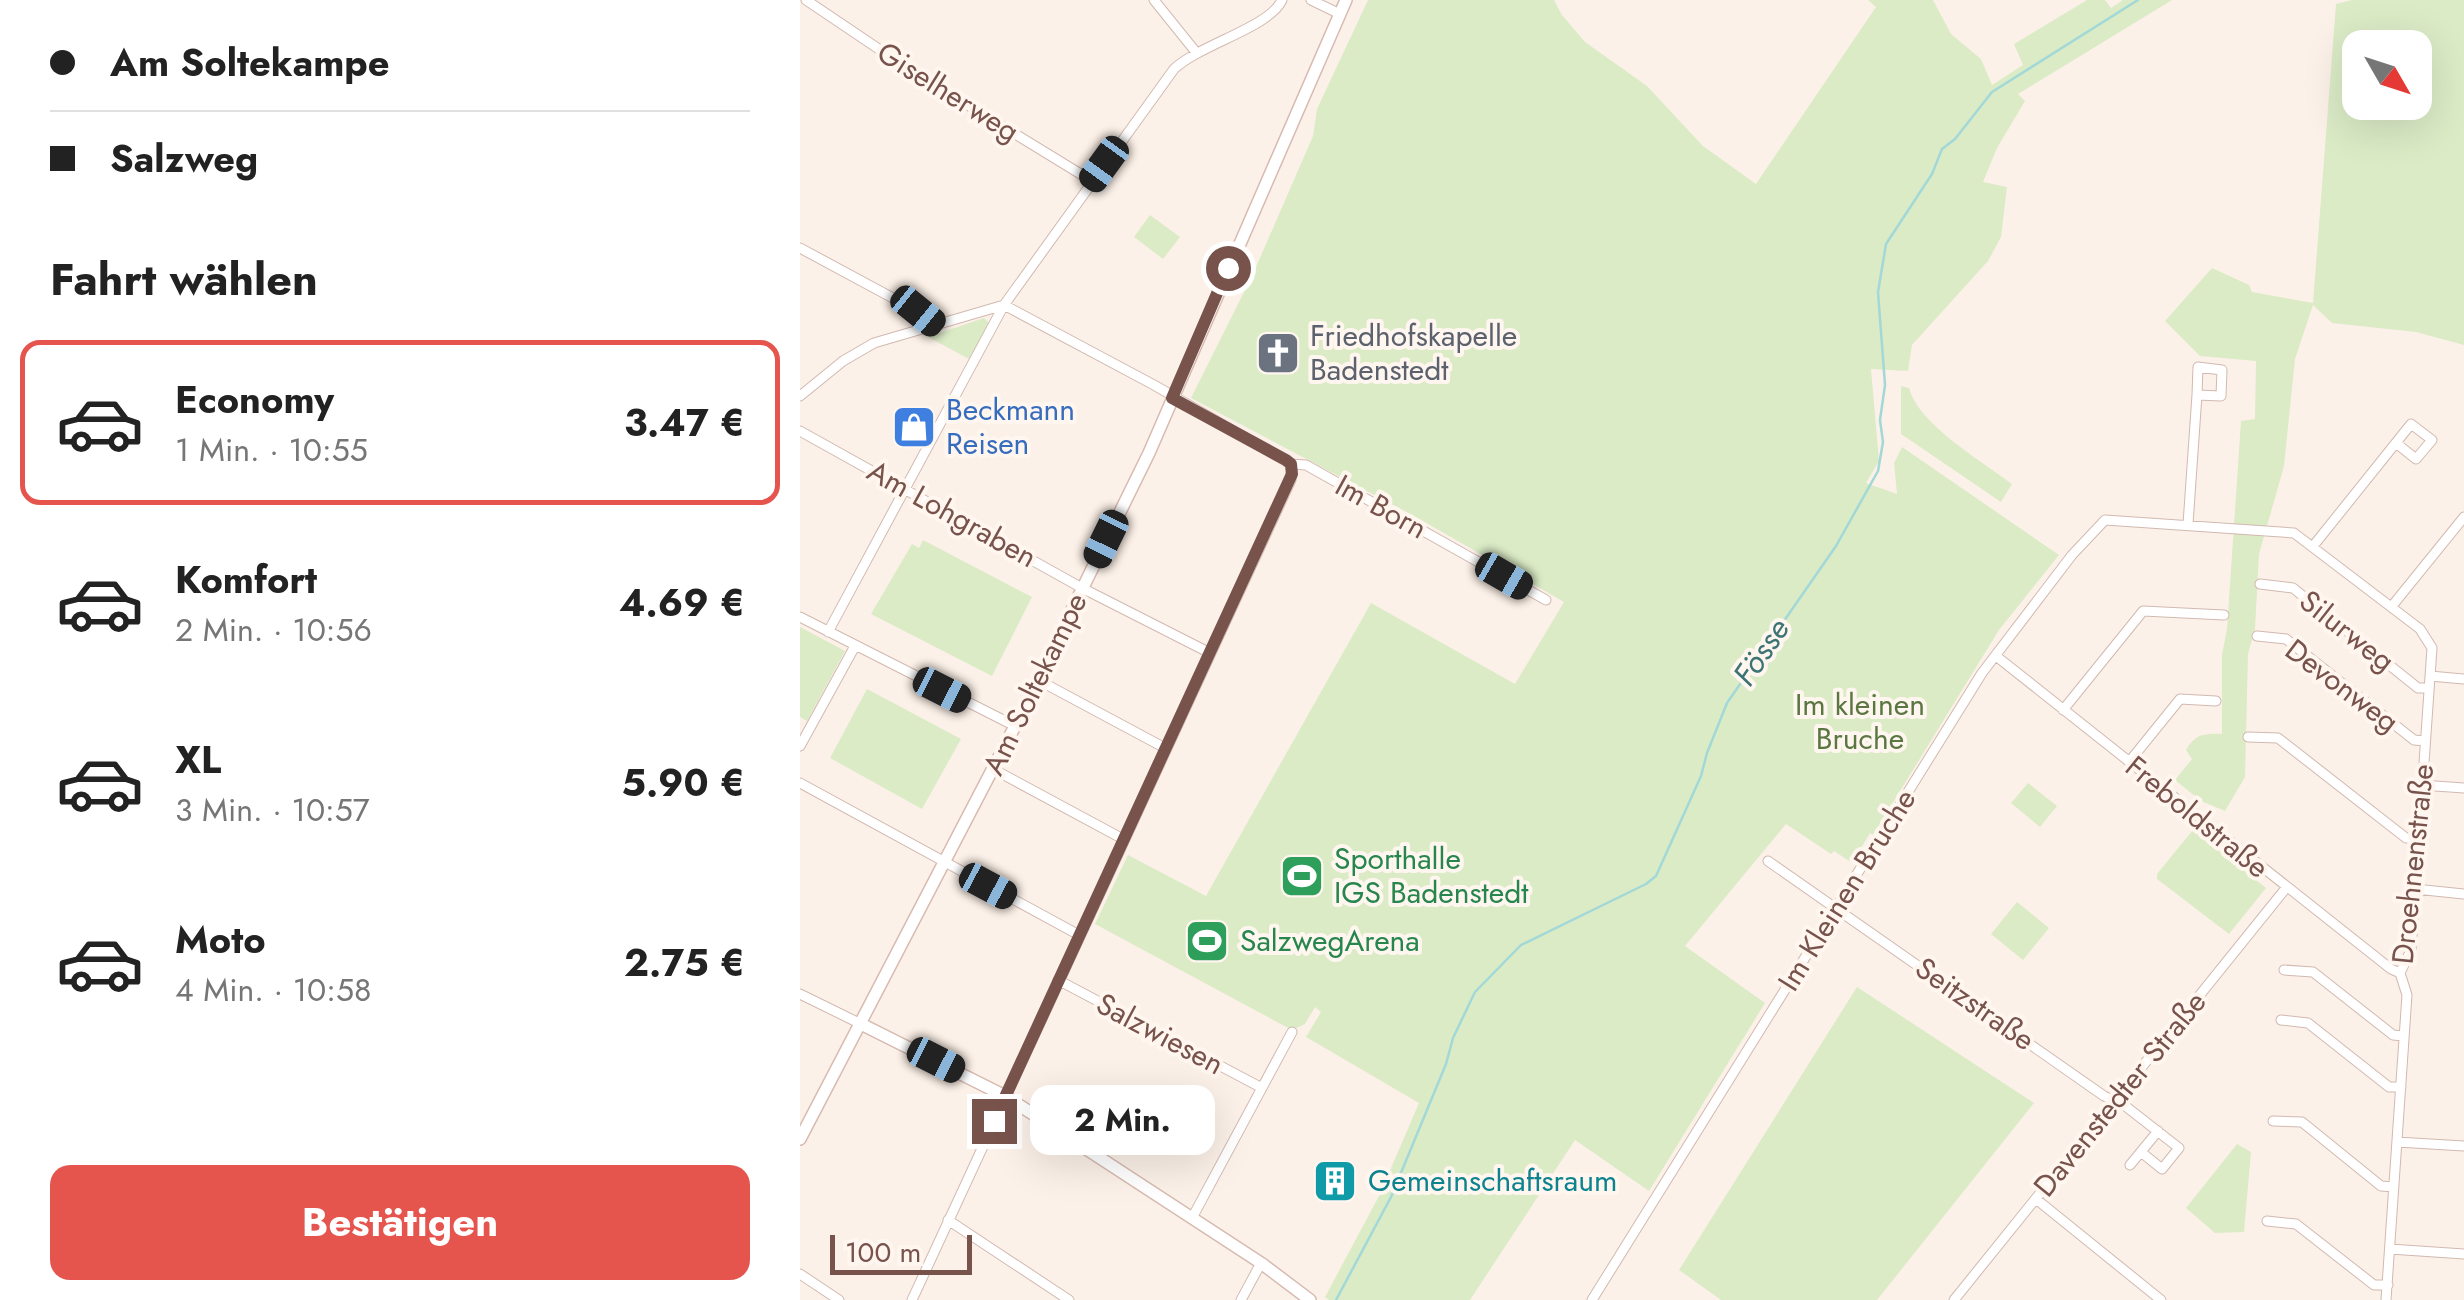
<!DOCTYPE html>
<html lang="de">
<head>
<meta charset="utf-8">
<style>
  :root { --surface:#fff; --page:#f2f2f2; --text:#222; --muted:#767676; --line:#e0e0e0; --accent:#e5554e }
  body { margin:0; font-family:Jost,sans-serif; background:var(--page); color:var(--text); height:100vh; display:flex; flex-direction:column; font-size:38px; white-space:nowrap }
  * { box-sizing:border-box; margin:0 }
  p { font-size:32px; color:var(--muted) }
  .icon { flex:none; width:55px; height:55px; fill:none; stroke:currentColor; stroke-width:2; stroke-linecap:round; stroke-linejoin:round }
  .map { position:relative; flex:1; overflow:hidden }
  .panel { display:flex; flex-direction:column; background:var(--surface); width:800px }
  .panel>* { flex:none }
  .top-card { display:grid; align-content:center; height:220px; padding:0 50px; background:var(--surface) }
  .needle { width:65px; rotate:129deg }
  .controls { position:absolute; left:1542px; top:30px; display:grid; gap:20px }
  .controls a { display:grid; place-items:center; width:90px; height:90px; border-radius:20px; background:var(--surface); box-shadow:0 10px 40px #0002; font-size:50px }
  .scale { position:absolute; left:30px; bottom:25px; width:142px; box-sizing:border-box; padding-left:10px; border:5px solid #77534c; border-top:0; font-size:28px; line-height:35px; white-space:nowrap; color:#77534c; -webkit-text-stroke:8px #fff6ef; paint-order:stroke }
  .end { position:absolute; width:45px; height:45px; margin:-22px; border:12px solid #77534c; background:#fff; box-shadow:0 0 0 5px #fff }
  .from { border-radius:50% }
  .bubble { position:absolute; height:70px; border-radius:20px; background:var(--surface); box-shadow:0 10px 40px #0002; font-size:32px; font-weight:700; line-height:70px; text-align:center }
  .car { position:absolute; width:30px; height:60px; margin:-30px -15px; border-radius:12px; box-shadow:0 0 8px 2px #0007; background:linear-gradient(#222 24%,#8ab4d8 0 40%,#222 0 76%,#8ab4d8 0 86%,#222 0) }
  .top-card b { display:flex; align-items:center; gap:35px; height:95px; font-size:38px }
  .top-card b+b { border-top:2px solid var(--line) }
  .top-card i { width:25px; height:25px; background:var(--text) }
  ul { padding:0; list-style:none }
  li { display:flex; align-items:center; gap:30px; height:165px; margin:0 20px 15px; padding:0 30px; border:5px solid transparent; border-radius:20px }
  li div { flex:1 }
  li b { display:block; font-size:38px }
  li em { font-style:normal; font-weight:700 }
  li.on { border-color:var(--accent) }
  li>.icon { width:90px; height:90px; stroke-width:1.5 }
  h2 { padding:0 50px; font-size:45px; line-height:120px }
  .button { display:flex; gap:20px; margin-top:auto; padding:20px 50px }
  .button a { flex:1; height:115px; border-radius:20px; background:var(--accent); color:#fff; font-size:40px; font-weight:700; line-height:115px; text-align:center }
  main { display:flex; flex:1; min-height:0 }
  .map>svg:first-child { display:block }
  .green { fill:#dbebc6; fill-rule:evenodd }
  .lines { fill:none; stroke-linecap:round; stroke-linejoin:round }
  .stream { stroke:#a2d8d7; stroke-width:2.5 }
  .street-casing { stroke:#d1b9b0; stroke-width:11 }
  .secondary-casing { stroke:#d7bab0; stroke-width:14 }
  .street { stroke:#fff; stroke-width:9 }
  .secondary { stroke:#fff; stroke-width:11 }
  .route { stroke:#77534c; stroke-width:12 }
  .labels { text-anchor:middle; stroke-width:8; stroke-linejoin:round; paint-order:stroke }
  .street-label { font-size:30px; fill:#77534c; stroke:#fff6ef }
  .worship-label { font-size:30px; fill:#5b616d; stroke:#fff6ef; text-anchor:start }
  .shop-label { font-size:30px; fill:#366cbe; stroke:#fff6ef; text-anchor:start }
  .park-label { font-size:30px; fill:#5a7741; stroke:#fff6ef }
  .leisure-label { font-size:30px; fill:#27864d; stroke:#fff6ef; text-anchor:start }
  .culture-label { font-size:30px; fill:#0d838f; stroke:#fff6ef; text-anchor:start }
  .water-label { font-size:32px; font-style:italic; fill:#3c7474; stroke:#fff6ef }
</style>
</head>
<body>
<main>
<section class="panel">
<div class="top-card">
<b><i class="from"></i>Am Soltekampe</b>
<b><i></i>Salzweg</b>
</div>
<h2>Fahrt wählen</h2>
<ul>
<li class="on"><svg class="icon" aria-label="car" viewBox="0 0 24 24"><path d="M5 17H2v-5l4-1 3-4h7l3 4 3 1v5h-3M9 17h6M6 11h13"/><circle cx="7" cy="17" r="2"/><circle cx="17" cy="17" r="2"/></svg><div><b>Economy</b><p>1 Min. · 10:55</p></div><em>3.47 €</em></li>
<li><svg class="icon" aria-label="car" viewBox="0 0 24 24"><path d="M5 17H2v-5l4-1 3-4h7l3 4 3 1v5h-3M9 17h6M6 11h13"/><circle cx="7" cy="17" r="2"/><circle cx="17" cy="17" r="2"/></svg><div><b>Komfort</b><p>2 Min. · 10:56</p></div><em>4.69 €</em></li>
<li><svg class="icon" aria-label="car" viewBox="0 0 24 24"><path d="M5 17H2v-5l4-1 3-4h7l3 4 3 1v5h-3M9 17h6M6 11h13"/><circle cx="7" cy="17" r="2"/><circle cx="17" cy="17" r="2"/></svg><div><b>XL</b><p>3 Min. · 10:57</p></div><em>5.90 €</em></li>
<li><svg class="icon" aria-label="car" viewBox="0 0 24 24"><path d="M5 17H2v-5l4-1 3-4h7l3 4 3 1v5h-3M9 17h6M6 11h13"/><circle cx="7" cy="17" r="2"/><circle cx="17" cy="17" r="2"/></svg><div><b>Moto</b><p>4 Min. · 10:58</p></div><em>2.75 €</em></li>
</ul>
<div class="button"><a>Bestätigen</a></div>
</section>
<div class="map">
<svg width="1664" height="1300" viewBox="0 0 1664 1300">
  <rect width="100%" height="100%" fill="#fcf1e8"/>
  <path class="green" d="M568,0H754L762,15L785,42L847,86L903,146L956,184L1076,7L1068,0H1133L1151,34L1181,59L1192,85L1223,65L1214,44L1287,0H1305L1311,8L1323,0H1372L1218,94L1225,101L1197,148L1183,182L1207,187L1201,237L1188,261L1112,345L1108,371L1071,369L1079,461L1066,483L1097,494L1094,463L1102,447L1259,555L1199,630L1073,835L1070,833L1052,863L1034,851L1031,854L986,824L885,946L965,1003L849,1191L775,1140L670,1300H529L525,1297L579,1196L619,1103L506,1037L521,1012L515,1007L505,1024L492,1030L295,924L328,855L406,896L571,603L715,684L764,602L616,517L391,398L453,274L513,136L517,109Z
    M1552,0H1664V345L1616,332L1532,323L1513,305L1495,359L1484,466L1459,554L1455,629L1448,654L1445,777L1425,811L1401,801L1375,780L1392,759L1386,750C1395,734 1405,733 1422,734V655L1427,629L1441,421L1455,419L1456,361L1400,356L1365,321L1412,268L1449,285L1452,292L1513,303L1536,4ZM1560,48H1615V102H1560Z
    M350,215L380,237L363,259L334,237Z
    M184,318L189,323L169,359L128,337Z
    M1101,386L1109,388C1119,425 1182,461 1212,484L1201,502L1101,434Z
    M123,540L232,597L192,676L71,614L112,544L119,548Z
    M0,627L45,651L7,721L0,717Z
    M67,689L161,739L122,809L30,758Z
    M1228,783L1257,806L1240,827L1211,803Z
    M1393,830L1466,888L1429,934L1357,879V874Z
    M1217,902L1249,928L1223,960L1191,934Z
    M1057,987L1234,1103L1077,1300H921L879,1270Z
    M1437,1144L1451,1152L1444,1232L1415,1233L1386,1208Z"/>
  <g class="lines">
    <path class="stream" d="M536,1300L591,1197L646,1064L653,1038L675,992L721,945L846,884L856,876L901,776L907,753L927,703L1036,546L1078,471L1083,442L1080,420L1085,385L1078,292L1086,244L1132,174L1142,149L1155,139L1192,92L1338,0"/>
    <g class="street-casing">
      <path id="street" d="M6,0L104,66L292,181
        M354,0L395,51
        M511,0L540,14
        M0,248L117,311L134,324
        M0,396L43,361L74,343L204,305L374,69C401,44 470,27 482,0
        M0,431L282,588L410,653
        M1388,524L1397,395L1421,396L1422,370L1398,367L1397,395
        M1514,545L1611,424L1632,440L1616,459L1596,443
        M1460,584L1493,588L1618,688H1629
        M1592,606L1664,517
        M0,617L215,726
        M28,632L204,305L354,385L491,464L506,465L746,600
        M1457,636L1486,639L1614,740L1625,741
        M1196,656L1591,969L1600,973
        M1630,676L1664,679
        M238,680L365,748
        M1263,710L1343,611L1424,615
        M1448,737L1478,738L1606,838L1618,839
        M0,746L55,646
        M1329,762L1380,699L1416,701
        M193,769L323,839
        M0,783L279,935
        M1621,785L1664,788
        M968,861L1304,1096L1324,1105L1379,1148L1362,1169L1341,1152
        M1615,889L1664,894
        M1484,970L1513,972L1593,1035L1604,1036
        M258,980L462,1088
        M0,994L59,1023
        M1481,1020L1508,1023L1589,1087H1601
        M1473,1121L1502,1122L1581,1186L1594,1187
        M1597,1142L1664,1146
        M1330,1165L1358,1131
        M1236,1199L1361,1300
        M392,1218L492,1032
        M148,1220L269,1300
        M1467,1221L1496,1224L1574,1285H1588
        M1590,1249L1664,1254
        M0,1274L39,1300
        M112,1300L491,480V464
        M441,1300L461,1263
        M792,1300L1182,673L1272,555L1305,520L1494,533L1620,629L1632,648L1611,950L1600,973
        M1154,1300L1486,888
        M1586,1300L1607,995L1600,973"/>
    </g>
    <g class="secondary-casing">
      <path id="secondary" d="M59,1023L205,1096L461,1263L510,1300
        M0,1139L215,726L349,453L546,0"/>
    </g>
    <use href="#street" class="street"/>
    <use href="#secondary" class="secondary"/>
  </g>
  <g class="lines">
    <path class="route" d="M194,1121L492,474L491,464L486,460L372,398L428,268"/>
  </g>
  <defs>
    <g id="church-square" transform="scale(2.25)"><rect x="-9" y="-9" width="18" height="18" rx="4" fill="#6b7280" stroke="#fff6ef"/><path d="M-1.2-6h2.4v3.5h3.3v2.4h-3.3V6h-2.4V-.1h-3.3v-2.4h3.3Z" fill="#fff"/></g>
    <g id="shop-square" transform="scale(2.25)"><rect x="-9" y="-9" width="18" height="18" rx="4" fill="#3f7fe0" stroke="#fff6ef"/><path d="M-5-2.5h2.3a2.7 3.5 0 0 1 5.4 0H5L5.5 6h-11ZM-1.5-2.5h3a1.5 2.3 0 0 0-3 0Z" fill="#fff"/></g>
    <g id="stadium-square" transform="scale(2.25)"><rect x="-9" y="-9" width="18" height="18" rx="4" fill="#2e9e5b" stroke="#fff6ef"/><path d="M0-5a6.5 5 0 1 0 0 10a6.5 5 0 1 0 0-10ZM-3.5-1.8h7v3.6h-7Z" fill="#fff"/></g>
    <g id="building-square" transform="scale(2.25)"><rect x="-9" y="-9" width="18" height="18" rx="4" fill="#0f9aa8" stroke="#fff6ef"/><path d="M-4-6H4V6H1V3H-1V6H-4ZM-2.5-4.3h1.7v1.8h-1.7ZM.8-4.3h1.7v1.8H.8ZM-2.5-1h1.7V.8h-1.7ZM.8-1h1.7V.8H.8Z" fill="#fff"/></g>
  </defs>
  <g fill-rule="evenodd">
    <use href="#church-square" x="478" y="353"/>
    <use href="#shop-square" x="114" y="427"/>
    <use href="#stadium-square" x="502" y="876"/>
    <use href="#stadium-square" x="407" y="941"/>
    <use href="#building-square" x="535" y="1181"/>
  </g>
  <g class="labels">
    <g class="street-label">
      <text transform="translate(148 92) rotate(32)" y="10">Giselherweg</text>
      <text transform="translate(581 507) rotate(29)" y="10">Im Born</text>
      <text transform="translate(152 514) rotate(29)" y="10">Am Lohgraben</text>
      <text transform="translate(1547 631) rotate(38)" y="10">Silurweg</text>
      <text transform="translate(235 684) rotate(-64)" y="10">Am Soltekampe</text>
      <text transform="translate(1542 686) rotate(37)" y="10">Devonweg</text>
      <text transform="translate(1397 817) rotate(39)" y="10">Freboldstraße</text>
      <text transform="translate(1613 864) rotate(-84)" y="10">Droehnenstraße</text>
      <text transform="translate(1047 890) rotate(-58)" y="10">Im Kleinen Bruche</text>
      <text transform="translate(1175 1004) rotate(35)" y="10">Seitzstraße</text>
      <text transform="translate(360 1034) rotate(28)" y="10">Salzwiesen</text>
      <text transform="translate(1320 1094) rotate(-51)" y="10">Davenstedter Straße</text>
    </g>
    <g class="worship-label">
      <text x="510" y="346">Friedhofskapelle<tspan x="510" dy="34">Badenstedt</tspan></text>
    </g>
    <g class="shop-label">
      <text x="146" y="420">Beckmann<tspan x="146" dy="34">Reisen</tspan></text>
    </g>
    <g class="park-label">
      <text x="1060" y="715">Im kleinen<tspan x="1060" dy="34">Bruche</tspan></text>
    </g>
    <g class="leisure-label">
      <text x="534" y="869">Sporthalle<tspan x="534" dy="34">IGS Badenstedt</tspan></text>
      <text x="440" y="951">SalzwegArena</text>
    </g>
    <g class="culture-label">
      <text x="568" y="1191">Gemeinschaftsraum</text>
    </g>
    <g class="water-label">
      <text transform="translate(961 652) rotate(-56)" y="11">Fösse</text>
    </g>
  </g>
</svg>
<div class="controls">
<a><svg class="needle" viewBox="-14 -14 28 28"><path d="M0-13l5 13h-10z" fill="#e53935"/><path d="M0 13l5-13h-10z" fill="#767676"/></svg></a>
</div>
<div class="scale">100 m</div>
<i class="end from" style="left:428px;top:268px"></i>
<i class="end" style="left:194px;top:1121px"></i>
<div class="bubble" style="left:230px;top:1085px;width:185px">2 Min.</div>
<i class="car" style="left:304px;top:164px;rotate:216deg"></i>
<i class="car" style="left:118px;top:311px;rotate:129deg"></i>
<i class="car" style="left:306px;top:539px;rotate:206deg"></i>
<i class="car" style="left:704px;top:576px;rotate:120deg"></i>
<i class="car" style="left:142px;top:690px;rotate:117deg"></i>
<i class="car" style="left:188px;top:886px;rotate:118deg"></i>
<i class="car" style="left:136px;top:1060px;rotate:117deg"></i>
</div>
</main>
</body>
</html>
